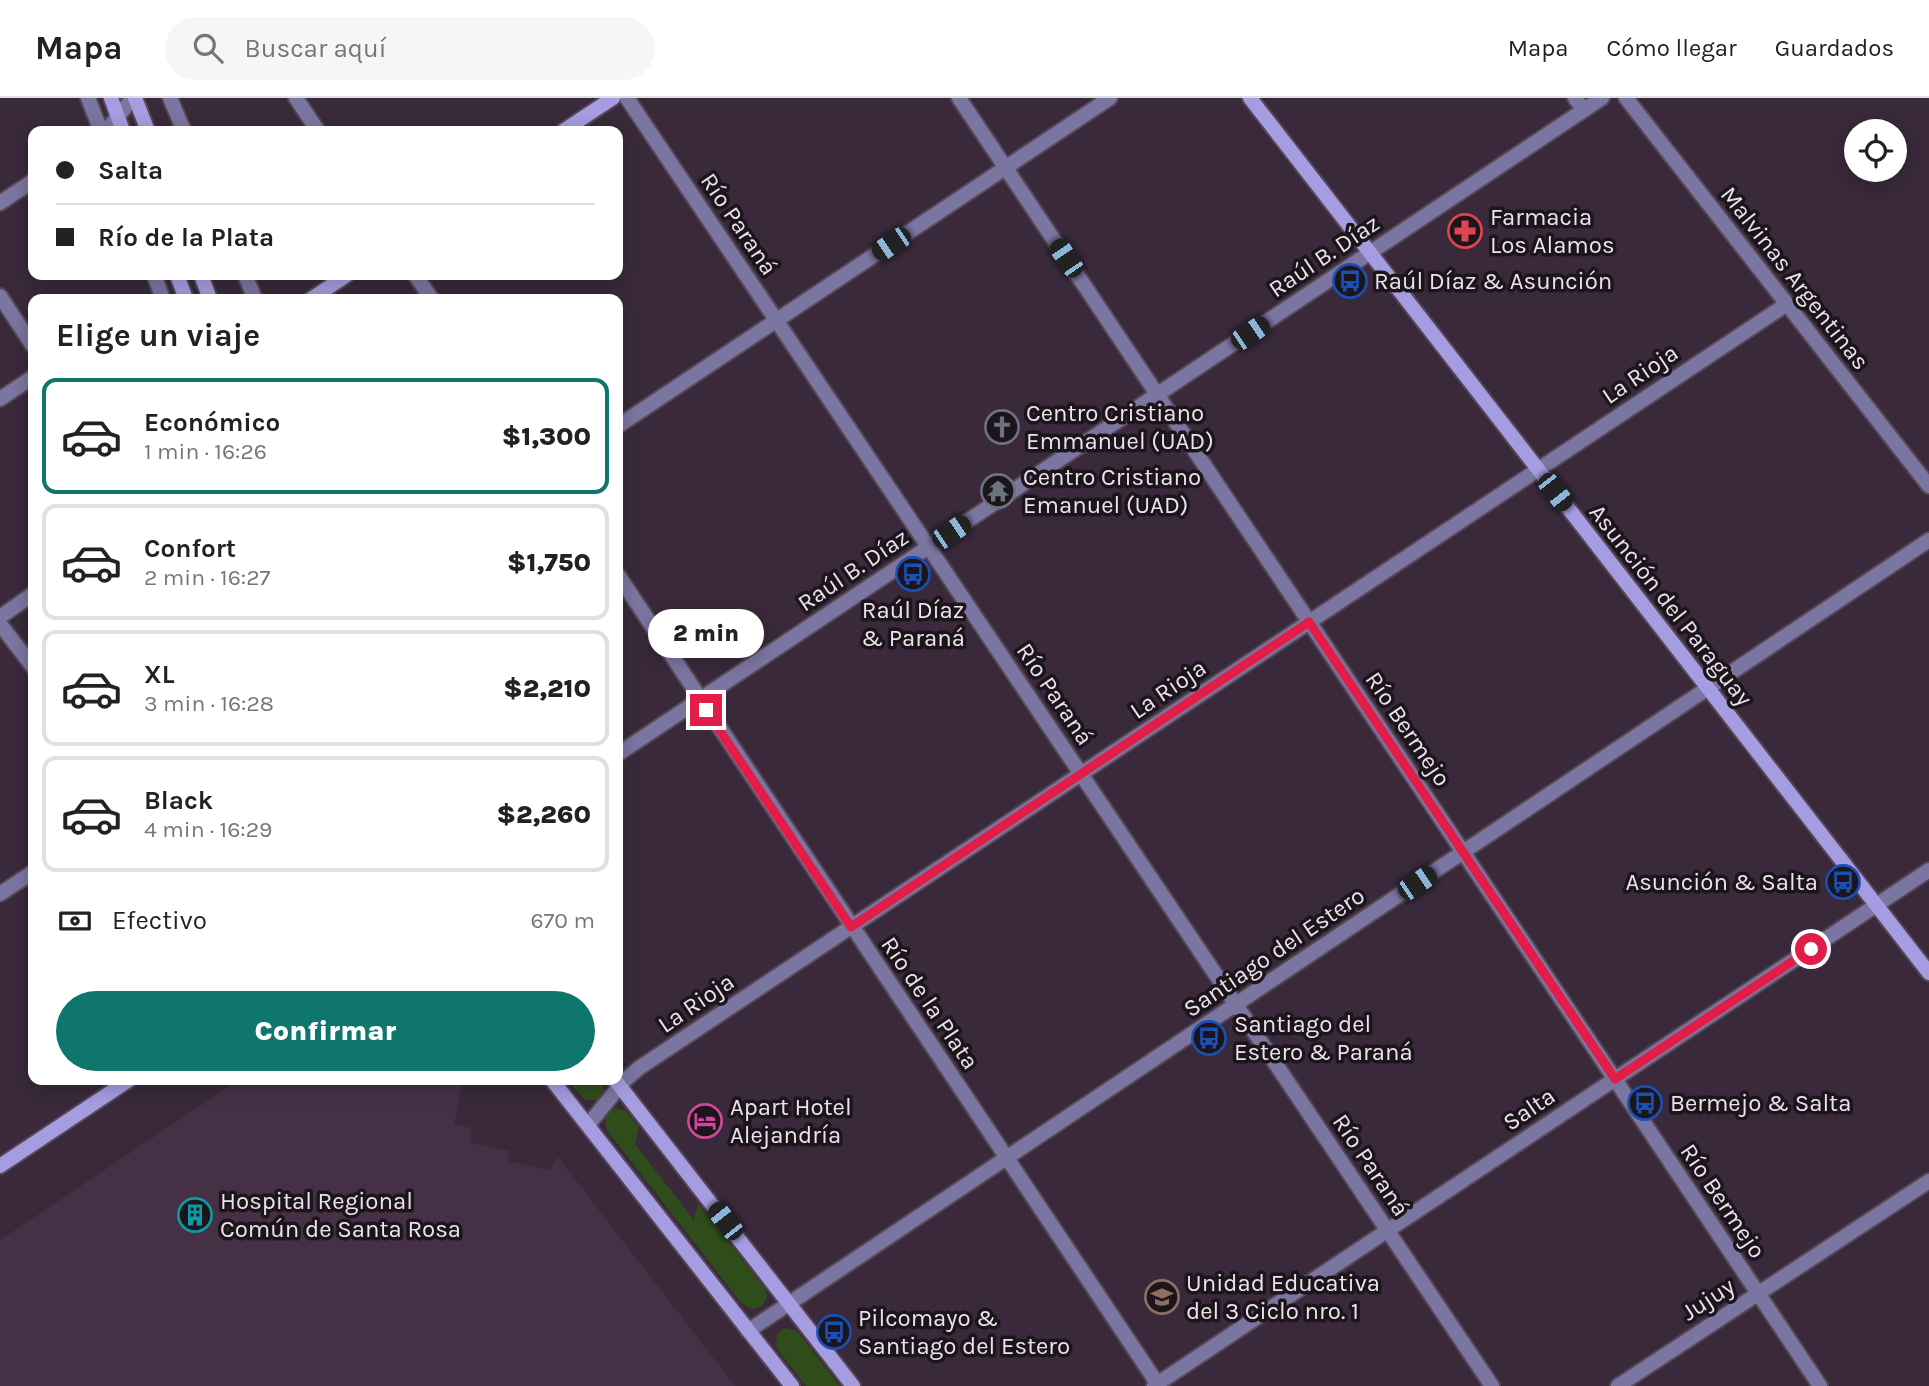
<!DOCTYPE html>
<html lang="es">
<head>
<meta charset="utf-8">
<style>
  :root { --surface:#fff; --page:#f6f6f6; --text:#222; --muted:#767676; --line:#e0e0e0; --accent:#0f766e }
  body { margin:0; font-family:Karla,sans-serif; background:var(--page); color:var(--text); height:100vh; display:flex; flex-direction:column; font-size:26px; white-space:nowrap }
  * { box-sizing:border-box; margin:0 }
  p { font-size:23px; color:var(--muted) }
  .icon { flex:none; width:38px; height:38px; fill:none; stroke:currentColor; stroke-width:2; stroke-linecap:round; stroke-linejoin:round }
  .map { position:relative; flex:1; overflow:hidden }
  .side { position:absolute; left:28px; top:196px; width:595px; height:791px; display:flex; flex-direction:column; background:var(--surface); border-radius:14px; box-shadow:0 4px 18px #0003 }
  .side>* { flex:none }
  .hud { position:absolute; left:28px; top:28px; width:595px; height:154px; border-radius:14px; box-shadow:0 4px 18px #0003; display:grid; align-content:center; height:154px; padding:0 28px; background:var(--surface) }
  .buttons { position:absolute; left:1844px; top:21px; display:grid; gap:14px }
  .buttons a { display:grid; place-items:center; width:63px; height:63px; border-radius:50%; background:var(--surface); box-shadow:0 4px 18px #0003; font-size:35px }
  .end { position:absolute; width:32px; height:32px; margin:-16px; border:9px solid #e11d48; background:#fff; box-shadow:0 0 0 4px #fff }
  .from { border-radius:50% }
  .bubble { position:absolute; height:49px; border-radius:24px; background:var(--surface); box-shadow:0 4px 18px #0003; font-size:23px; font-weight:800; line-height:49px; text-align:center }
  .car { position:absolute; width:21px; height:42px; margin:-21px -10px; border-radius:9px; box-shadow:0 0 5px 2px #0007; background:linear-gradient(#222 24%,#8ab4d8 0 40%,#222 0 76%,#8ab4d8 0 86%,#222 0) }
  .hud b { display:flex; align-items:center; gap:24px; height:66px; font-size:26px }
  .hud b+b { border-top:2px solid var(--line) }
  .hud i { width:18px; height:18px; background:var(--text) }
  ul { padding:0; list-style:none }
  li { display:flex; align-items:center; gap:21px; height:116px; margin:0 14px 10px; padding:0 14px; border:4px solid var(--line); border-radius:14px }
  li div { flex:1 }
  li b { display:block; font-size:26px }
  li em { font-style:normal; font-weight:800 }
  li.active { border-color:var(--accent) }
  li>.icon { width:63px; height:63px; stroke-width:1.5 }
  h2 { padding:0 28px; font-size:32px; line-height:84px }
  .pay { display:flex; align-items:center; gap:18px; height:77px; padding:0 28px; font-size:26px }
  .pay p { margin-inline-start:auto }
  .action { display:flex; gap:14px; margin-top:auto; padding:14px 28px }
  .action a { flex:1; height:80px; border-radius:42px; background:var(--accent); color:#fff; font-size:28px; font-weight:800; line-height:80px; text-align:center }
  header { display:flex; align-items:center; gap:42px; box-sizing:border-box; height:98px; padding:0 35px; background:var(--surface); border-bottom:2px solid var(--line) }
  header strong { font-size:33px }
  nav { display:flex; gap:38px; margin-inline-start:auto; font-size:24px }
  .search { width:490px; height:63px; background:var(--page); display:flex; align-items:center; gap:18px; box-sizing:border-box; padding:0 24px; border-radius:38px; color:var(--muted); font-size:26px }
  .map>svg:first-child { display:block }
  .built { fill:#463046 }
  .grass { fill:#2e4d1b }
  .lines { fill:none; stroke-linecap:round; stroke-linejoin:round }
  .minor-casing { stroke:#564756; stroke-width:18 }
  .tertiary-casing { stroke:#564756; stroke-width:18 }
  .secondary-casing { stroke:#564756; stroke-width:18 }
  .minor { stroke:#7b75a1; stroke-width:14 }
  .tertiary { stroke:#7b75a1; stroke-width:14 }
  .secondary { stroke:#a59ce1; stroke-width:14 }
  .route { stroke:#e11d48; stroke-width:9 }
  .labels { text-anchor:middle; stroke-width:7; stroke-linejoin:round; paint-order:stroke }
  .poi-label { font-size:24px; fill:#ece2ec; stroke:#1c151c; text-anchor:start }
  .street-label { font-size:24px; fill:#ece2ec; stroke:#1c151c }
</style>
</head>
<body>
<header>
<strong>Mapa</strong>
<div class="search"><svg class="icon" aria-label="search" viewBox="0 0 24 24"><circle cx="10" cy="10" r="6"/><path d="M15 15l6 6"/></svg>Buscar aquí</div>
<nav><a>Mapa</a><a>Cómo llegar</a><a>Guardados</a></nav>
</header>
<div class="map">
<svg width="1929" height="1288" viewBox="0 0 1929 1288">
  <rect width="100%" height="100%" fill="#39293a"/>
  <path class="built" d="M239,982H463L454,1026L472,1030L470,1045L509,1053L508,1063L549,1072L558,1059L735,1288H0V1142Z"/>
  <path class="grass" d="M567,982H602L604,995L596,1002H585Z
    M615,1010L626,1013L639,1029L635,1046L694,1122L698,1105L764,1189L767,1199L762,1208L752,1211L742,1206L606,1031L605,1018Z
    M784,1230L797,1233L840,1288H806L777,1251L776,1238Z"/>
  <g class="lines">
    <g class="minor-casing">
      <path id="minor" d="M296,0L318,33
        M627,0L1492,1288
        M959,0L1820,1288
        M1575,0L1584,12
        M106,33L133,0
        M0,105L33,83
        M415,177L432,201
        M0,198L33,248
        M0,301L33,279
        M618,328L1110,0
        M618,477L1159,1288
        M0,519L33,496
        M0,526L33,569
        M0,796L33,774
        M588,1027L624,983L639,970L1787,206
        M748,1233L1929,442
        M1618,1288L1929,1083"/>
    </g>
    <g class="tertiary-casing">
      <path id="tertiary" d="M88,0L101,33
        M170,0L184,33
        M1626,0L1929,388
        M154,177L163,201
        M245,177L255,201
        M618,656L1602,0
        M1154,1288L1929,772"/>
    </g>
    <g class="secondary-casing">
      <path id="secondary" d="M111,0L123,33
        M135,0L148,33
        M1250,0L1929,875
        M563,33L613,0
        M177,177L186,201
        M201,177L210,201
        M311,201L347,177
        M552,982L792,1288
        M615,982L853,1288
        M0,1068L129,982"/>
    </g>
    <use href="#minor" class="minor"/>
    <use href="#tertiary" class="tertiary"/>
    <use href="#secondary" class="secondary"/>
  </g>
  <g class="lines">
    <path class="route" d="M706,612L851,829L1309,524L1615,981L1811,851"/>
  </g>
  <defs>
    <g id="pharmacy-ring" transform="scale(1.75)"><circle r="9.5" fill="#1c151c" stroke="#e0444e" stroke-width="1.5"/><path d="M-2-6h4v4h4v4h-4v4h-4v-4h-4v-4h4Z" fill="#e0444e"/></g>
    <g id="bus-ring" transform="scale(1.75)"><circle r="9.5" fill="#1c151c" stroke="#1a4fb4" stroke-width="1.5"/><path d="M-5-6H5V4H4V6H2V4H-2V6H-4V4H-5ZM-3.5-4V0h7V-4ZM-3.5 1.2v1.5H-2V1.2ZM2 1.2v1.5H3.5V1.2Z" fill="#1a4fb4"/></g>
    <g id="church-ring" transform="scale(1.75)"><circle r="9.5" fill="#1c151c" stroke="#6b7280" stroke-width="1.5"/><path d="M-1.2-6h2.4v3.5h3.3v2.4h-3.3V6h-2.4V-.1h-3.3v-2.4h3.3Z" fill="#6b7280"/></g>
    <g id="temple-ring" transform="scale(1.75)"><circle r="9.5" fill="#1c151c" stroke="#6b7280" stroke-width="1.5"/><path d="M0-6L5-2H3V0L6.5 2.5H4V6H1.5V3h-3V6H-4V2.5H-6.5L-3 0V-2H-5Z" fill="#6b7280"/></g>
    <g id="hotel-ring" transform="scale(1.75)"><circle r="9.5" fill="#1c151c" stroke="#d1479c" stroke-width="1.5"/><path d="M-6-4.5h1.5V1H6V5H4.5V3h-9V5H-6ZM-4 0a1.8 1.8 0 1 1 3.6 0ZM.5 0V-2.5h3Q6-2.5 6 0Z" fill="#d1479c"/></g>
    <g id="building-ring" transform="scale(1.75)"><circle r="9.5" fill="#1c151c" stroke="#0f9aa8" stroke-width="1.5"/><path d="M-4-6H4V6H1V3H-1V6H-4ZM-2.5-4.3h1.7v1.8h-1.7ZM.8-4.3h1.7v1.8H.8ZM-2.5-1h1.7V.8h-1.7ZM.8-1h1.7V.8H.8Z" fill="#0f9aa8"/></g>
    <g id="school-ring" transform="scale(1.75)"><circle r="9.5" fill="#1c151c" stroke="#8d6e63" stroke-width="1.5"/><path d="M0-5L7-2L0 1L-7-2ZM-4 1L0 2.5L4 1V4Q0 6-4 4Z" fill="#8d6e63"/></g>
  </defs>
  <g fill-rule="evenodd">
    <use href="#pharmacy-ring" x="1465" y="133"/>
    <use href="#bus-ring" x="1350" y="183"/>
    <use href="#church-ring" x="1002" y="329"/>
    <use href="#temple-ring" x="998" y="393"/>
    <use href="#bus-ring" x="913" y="476"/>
    <use href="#bus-ring" x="1843" y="784"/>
    <use href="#bus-ring" x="1209" y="940"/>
    <use href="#bus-ring" x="1645" y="1005"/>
    <use href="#hotel-ring" x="705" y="1023"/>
    <use href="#building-ring" x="195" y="1117"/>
    <use href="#school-ring" x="1162" y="1199"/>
    <use href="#bus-ring" x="834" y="1234"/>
  </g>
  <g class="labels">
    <g class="poi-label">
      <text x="1490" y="127">Farmacia<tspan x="1490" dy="28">Los Alamos</tspan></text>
      <text x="1374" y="191">Raúl Díaz &amp; Asunción</text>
      <text x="1026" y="323">Centro Cristiano<tspan x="1026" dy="28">Emmanuel (UAD)</tspan></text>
      <text x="1023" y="387">Centro Cristiano<tspan x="1023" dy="28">Emanuel (UAD)</tspan></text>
      <text x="913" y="520" text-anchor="middle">Raúl Díaz<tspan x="913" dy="28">&amp; Paraná</tspan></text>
      <text x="1818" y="792" text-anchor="end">Asunción &amp; Salta</text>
      <text x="1234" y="934">Santiago del<tspan x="1234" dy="28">Estero &amp; Paraná</tspan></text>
      <text x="1670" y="1013">Bermejo &amp; Salta</text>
      <text x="730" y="1017">Apart Hotel<tspan x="730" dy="28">Alejandría</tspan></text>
      <text x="220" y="1111">Hospital Regional<tspan x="220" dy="28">Común de Santa Rosa</tspan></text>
      <text x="1186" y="1193">Unidad Educativa<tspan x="1186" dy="28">del 3 Ciclo nro. 1</tspan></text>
      <text x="858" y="1228">Pilcomayo &amp;<tspan x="858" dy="28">Santiago del Estero</tspan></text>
    </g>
    <g class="street-label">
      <text transform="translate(739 126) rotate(56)" y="8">Río Paraná</text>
      <text transform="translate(1324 158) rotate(-34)" y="8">Raúl B. Díaz</text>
      <text transform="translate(1795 180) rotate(52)" y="8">Malvinas Argentinas</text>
      <text transform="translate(1640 276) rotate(-34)" y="8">La Rioja</text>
      <text transform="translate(853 472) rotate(-34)" y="8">Raúl B. Díaz</text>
      <text transform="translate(1671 507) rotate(52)" y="8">Asunción del Paraguay</text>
      <text transform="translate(1168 591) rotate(-34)" y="8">La Rioja</text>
      <text transform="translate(1055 596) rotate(56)" y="8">Río Paraná</text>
      <text transform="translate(1408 631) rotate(56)" y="8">Río Bermejo</text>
      <text transform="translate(1274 854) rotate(-34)" y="8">Santiago del Estero</text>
      <text transform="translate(696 905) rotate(-34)" y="8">La Rioja</text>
      <text transform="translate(930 905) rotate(56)" y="8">Río de la Plata</text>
      <text transform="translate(1529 1011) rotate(-34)" y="8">Salta</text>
      <text transform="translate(1371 1067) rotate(56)" y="8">Río Paraná</text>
      <text transform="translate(1723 1103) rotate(56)" y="8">Río Bermejo</text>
      <text transform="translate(1708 1201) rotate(-33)" y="8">Jujuy</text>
    </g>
  </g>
</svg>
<div class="buttons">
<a><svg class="icon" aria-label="locate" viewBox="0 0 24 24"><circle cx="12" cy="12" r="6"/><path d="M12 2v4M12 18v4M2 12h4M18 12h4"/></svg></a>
</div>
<i class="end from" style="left:1811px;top:851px"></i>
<i class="end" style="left:706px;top:612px"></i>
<div class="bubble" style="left:648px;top:511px;width:116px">2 min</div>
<i class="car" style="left:891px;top:146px;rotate:236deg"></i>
<i class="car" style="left:1066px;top:160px;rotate:326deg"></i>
<i class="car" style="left:1250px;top:235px;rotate:56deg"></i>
<i class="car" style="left:1555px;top:394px;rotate:142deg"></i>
<i class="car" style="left:951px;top:434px;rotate:56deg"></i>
<i class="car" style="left:1417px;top:785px;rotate:56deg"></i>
<i class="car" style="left:725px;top:1123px;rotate:322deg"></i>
<div class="hud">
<b><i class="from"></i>Salta</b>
<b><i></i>Río de la Plata</b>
</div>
<section class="side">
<h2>Elige un viaje</h2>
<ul>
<li class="active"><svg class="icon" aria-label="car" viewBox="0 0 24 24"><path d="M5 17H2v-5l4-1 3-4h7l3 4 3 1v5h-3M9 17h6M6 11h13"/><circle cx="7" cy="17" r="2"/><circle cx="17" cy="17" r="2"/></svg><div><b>Económico</b><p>1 min · 16:26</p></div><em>$1,300</em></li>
<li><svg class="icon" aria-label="car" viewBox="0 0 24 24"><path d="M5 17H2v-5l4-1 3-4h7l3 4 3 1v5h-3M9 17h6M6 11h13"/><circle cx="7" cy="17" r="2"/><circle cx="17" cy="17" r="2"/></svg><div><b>Confort</b><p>2 min · 16:27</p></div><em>$1,750</em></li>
<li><svg class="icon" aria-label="car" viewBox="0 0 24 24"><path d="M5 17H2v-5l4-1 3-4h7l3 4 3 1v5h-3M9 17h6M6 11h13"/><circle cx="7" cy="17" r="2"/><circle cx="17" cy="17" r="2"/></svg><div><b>XL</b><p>3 min · 16:28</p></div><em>$2,210</em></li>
<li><svg class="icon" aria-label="car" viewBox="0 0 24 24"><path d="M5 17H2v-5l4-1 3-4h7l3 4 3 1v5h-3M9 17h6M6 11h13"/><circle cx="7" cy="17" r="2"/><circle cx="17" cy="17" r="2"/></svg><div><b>Black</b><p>4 min · 16:29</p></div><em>$2,260</em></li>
</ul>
<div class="pay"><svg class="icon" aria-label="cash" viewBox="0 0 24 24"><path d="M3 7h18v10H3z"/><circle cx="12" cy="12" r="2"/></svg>Efectivo<p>670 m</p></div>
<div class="action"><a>Confirmar</a></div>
</section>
</div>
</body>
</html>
